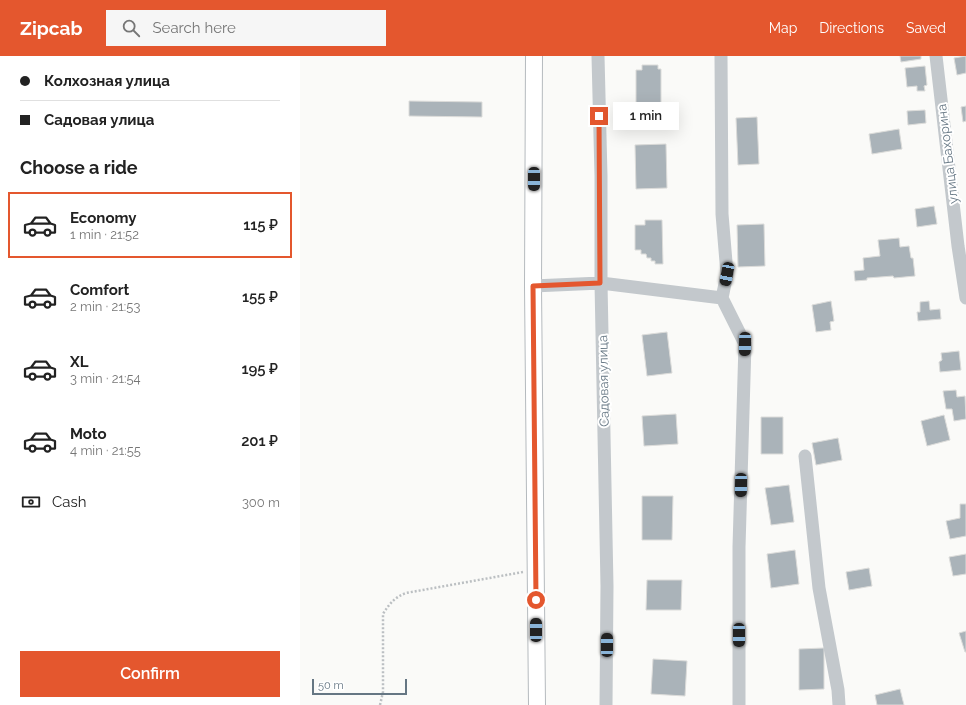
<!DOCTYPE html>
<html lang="en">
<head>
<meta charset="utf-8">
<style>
  :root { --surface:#fff; --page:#f6f6f6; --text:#222; --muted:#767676; --line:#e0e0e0; --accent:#e4572e }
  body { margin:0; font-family:Raleway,sans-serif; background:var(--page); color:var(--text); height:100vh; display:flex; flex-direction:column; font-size:15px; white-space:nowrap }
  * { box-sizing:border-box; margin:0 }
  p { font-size:13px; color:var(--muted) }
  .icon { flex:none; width:22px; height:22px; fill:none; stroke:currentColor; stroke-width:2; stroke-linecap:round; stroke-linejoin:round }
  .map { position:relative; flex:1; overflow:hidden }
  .side { display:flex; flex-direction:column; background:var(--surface); width:300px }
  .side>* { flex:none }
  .banner { display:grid; align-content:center; height:88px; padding:0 20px; background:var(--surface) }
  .scale { position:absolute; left:12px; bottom:10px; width:95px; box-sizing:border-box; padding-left:4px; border:2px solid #657683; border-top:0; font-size:11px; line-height:14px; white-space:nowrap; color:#657683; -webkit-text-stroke:3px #fff; paint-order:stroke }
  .end { position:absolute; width:18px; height:18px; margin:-9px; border:5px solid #e4572e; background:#fff; box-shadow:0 0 0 2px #fff }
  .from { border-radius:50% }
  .bubble { position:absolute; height:28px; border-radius:0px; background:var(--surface); box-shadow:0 4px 16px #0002; font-size:13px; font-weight:600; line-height:28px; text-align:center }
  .car { position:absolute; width:12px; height:24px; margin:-12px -6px; border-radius:5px; box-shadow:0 0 3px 1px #0007; background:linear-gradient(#222 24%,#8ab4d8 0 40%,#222 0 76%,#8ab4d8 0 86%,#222 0) }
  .banner b { display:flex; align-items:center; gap:14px; height:38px; font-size:15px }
  .banner b+b { border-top:1px solid var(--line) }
  .banner i { width:10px; height:10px; background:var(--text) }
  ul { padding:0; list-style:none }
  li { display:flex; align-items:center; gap:12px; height:66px; margin:0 8px 6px; padding:0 12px; border:2px solid transparent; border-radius:0px }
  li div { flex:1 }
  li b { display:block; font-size:15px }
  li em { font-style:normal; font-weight:600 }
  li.selected { border-color:var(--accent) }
  li>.icon { width:36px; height:36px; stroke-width:1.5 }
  h2 { padding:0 20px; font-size:18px; line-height:48px }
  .pay { display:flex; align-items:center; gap:10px; height:44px; padding:0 20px; font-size:15px }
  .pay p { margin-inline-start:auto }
  .cta { display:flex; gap:8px; margin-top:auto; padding:8px 20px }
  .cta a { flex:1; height:46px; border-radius:0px; background:var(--accent); color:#fff; font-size:16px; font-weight:600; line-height:46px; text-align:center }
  header { display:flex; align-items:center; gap:24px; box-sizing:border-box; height:56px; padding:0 20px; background:var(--accent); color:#fff }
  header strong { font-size:19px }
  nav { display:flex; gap:22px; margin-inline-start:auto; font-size:14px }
  .search { width:280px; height:36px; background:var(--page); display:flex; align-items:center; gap:10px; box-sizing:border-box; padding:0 14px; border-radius:0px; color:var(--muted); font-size:15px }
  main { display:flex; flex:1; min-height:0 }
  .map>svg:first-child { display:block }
  .building { fill:#aab3b9; stroke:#dcdcda }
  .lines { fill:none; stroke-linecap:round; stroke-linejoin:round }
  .major-casing { stroke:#b5babe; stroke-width:18 }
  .path { stroke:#bbbfc2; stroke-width:2.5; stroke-dasharray:2 2; stroke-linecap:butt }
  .minor { stroke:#c3c8cc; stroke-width:13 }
  .major { stroke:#fff; stroke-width:16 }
  .route { stroke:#e4572e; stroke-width:5 }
  .labels { text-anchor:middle; stroke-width:4; stroke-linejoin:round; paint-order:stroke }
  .street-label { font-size:13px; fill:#657683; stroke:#fff }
</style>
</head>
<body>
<header>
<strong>Zipcab</strong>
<div class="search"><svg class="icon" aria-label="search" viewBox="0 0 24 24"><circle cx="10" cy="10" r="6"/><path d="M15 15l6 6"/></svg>Search here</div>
<nav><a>Map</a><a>Directions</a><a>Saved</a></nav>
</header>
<main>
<section class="side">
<div class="banner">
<b><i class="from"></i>Колхозная улица</b>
<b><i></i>Садовая улица</b>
</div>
<h2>Choose a ride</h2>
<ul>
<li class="selected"><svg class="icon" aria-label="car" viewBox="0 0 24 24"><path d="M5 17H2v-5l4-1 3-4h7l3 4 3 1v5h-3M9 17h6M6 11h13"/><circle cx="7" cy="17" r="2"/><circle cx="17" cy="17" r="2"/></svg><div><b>Economy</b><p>1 min · 21:52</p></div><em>115 ₽</em></li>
<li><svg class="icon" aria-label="car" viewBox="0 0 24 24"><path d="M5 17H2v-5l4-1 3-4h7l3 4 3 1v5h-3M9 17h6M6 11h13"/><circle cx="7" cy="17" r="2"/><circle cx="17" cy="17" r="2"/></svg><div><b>Comfort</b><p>2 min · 21:53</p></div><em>155 ₽</em></li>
<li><svg class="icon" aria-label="car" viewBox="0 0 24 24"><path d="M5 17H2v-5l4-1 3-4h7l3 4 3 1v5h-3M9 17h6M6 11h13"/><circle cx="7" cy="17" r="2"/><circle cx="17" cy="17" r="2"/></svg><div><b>XL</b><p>3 min · 21:54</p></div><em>195 ₽</em></li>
<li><svg class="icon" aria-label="car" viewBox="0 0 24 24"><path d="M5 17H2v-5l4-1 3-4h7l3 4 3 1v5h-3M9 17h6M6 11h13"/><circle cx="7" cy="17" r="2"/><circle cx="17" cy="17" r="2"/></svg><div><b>Moto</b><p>4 min · 21:55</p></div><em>201 ₽</em></li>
</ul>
<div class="pay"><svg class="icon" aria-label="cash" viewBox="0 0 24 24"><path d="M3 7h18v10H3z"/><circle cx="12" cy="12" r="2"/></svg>Cash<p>300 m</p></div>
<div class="cta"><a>Confirm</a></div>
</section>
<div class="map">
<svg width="666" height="649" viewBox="0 0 666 649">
  <rect width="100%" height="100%" fill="#fafaf8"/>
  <path class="building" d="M600,0H621V3L601,6Z
    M666,0V17L657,19L654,2Z
    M342,9H358V13H361V48H336V14H342Z
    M625,10L627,29L624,30L625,35H617V30L607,31L605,12Z
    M109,45L182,46V61L109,60Z
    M666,50V65L663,66L661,51Z
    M625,54L626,67L608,69L607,55Z
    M457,61L459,108L438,109L436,62Z
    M599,73L602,93L572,98L569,78Z
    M366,88L367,132L336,133L335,89Z
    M634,150L637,168L617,171L615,153Z
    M345,164H362L363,208H355V205H351V202H347L346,198H341V194H335V169H345Z
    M464,168L465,210L438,211L437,169Z
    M599,182L600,191L609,190L611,202H613L615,220L594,222L593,220L567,222V224L555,225L554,215L564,214L563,202L580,200L578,184Z
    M531,245L534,265L530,266L531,274L516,276L512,249Z
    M629,245L630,254L640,253L641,263L618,265L617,256H620V246Z
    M367,276L372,317L347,320L342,279Z
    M659,295L661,314L640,316L639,306L642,304L641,297Z
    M656,334L657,341L665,340L666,363L654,365L652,353H646L643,335Z
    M376,358L378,388L344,390L342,360Z
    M644,359L650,384L627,390L621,365Z
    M461,361H483V398H461Z
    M538,382L542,404L516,409L512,387Z
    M489,429L494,466L471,469L465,432Z
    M342,440H373L372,484H342Z
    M660,448H666V480L650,483L646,465L660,462Z
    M495,494L499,528L471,532L467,498Z
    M666,498V518L653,520L649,501Z
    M569,512L572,530L549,534L546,516Z
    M347,524H382L381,554H346Z
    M666,575V596H665L659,577Z
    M524,592V633L499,634V593Z
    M353,603L387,605L385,640L351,638Z
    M600,633L604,649H577L575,639Z"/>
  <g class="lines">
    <g class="major-casing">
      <path id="major" d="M234,0L233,230L237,649"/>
    </g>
    <path class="path" d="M80,649L83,636V558C89,548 95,541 106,537L223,516"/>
    <path class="minor" d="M298,0L301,120V227L307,530L306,649
      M421,0L422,158L427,218L422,242L445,288L439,491V649
      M636,0L658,190L666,242
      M233,230L301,227L422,242
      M505,400L519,532L538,634L539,649"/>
    <use href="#major" class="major"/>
  </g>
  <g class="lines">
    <path class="route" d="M236,544L233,230L300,227L299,60"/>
  </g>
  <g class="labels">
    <g class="street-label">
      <text transform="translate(647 98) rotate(-97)" y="5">улица Бахорина</text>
      <text transform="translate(303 325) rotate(-91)" y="5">Садовая улица</text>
    </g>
  </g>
</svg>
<div class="scale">50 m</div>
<i class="end from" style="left:236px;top:544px"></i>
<i class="end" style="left:299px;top:60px"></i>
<div class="bubble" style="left:313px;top:46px;width:66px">1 min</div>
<i class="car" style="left:234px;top:123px;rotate:180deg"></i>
<i class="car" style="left:427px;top:218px;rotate:191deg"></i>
<i class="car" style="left:445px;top:288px;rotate:181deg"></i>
<i class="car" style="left:441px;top:429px;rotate:181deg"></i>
<i class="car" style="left:236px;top:574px;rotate:0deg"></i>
<i class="car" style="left:439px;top:579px;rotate:180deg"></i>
<i class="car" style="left:307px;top:589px;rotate:0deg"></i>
</div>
</main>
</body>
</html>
